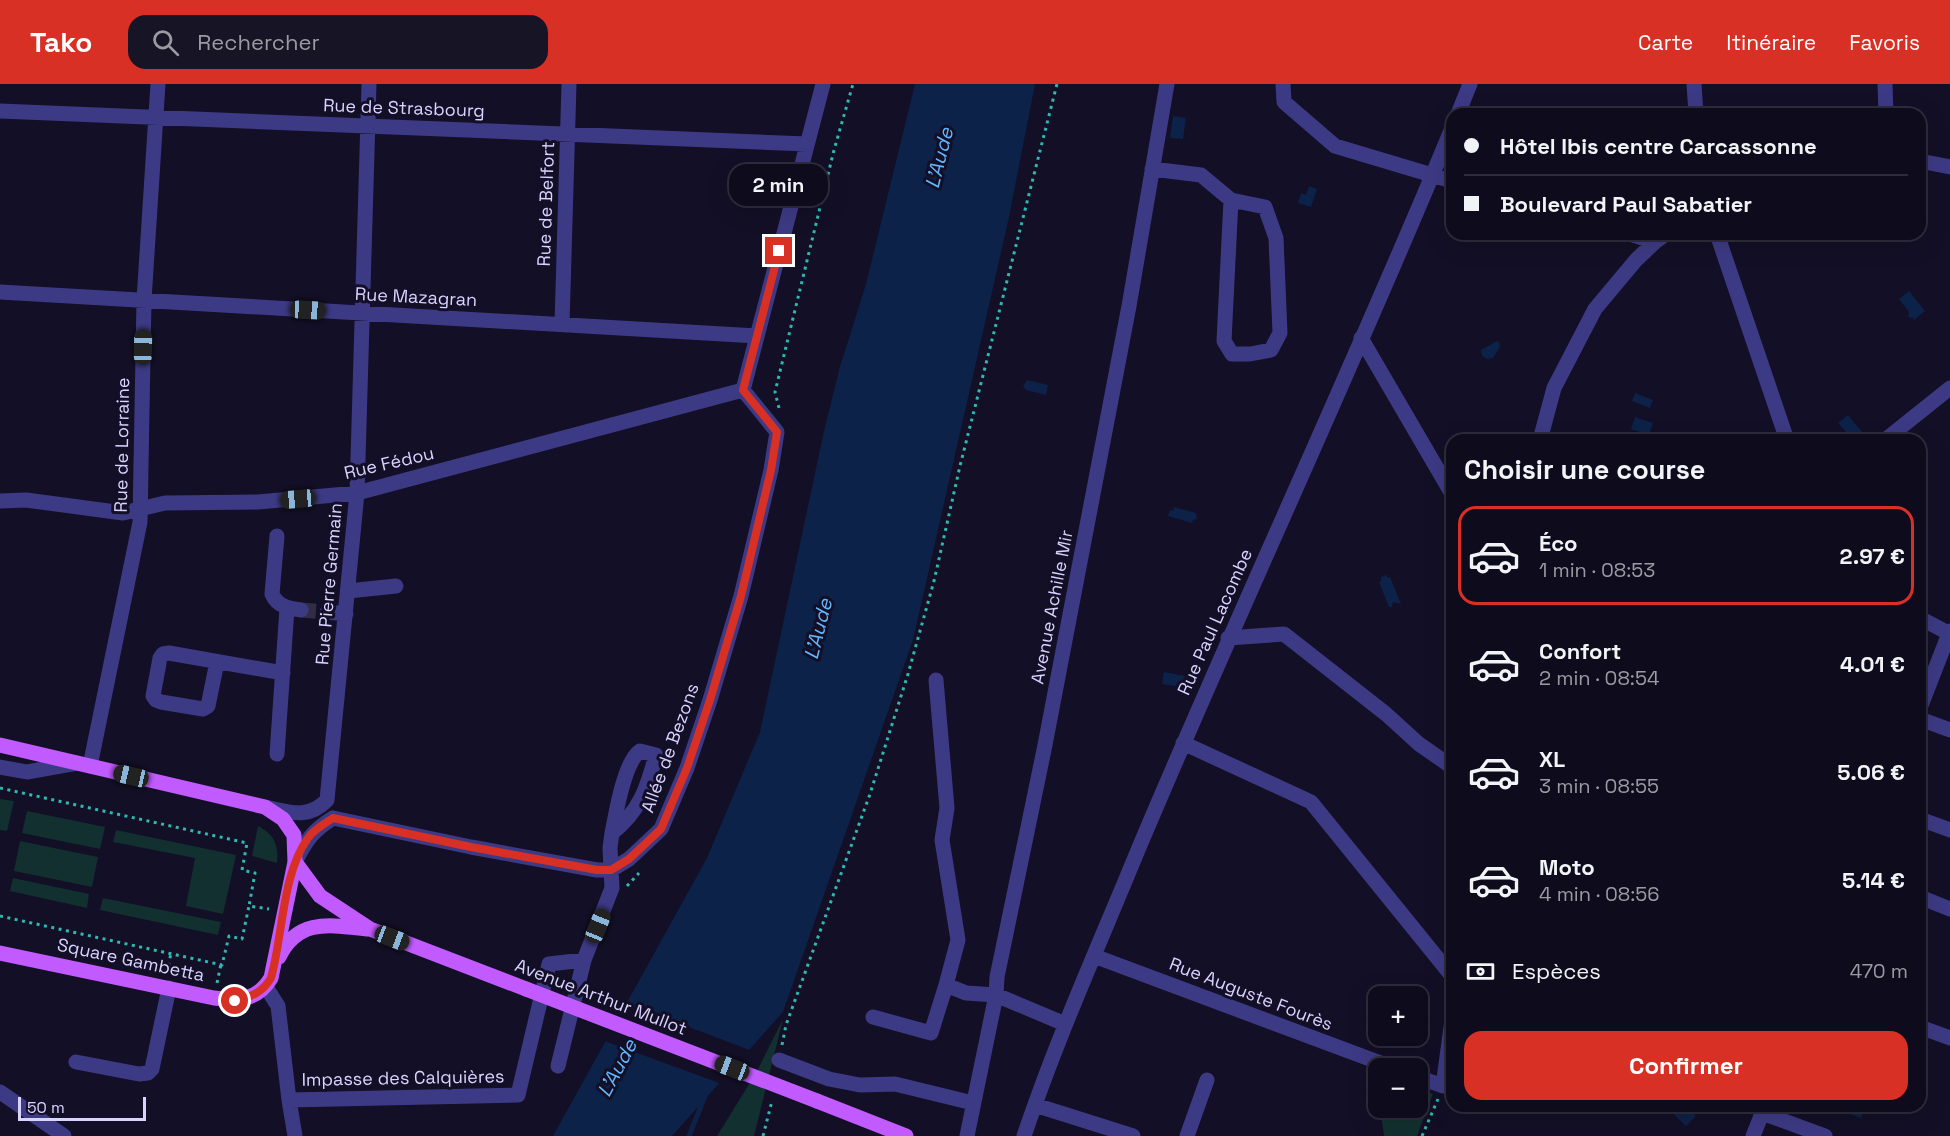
<!DOCTYPE html>
<html lang="fr">
<head>
<meta charset="utf-8">
<style>
  :root { --surface:#0e0b1c; --page:#171425; --text:#f1f3f6; --muted:#9b9ba3; --line:#2e2b3b; --accent:#d93025 }
  body { margin:0; font-family:"Space Grotesk",sans-serif; background:var(--page); color:var(--text); height:100vh; display:flex; flex-direction:column; font-size:22px; white-space:nowrap }
  * { box-sizing:border-box; margin:0 }
  p { font-size:20px; color:var(--muted) }
  .icon { flex:none; width:33px; height:33px; fill:none; stroke:currentColor; stroke-width:2; stroke-linecap:round; stroke-linejoin:round }
  .map { position:relative; flex:1; overflow:hidden }
  .side { position:absolute; left:1446px; top:350px; width:480px; height:678px; display:flex; flex-direction:column; background:var(--surface); border-radius:18px; box-shadow:0 6px 24px #0002,0 0 0 2px var(--line) }
  .side>* { flex:none }
  .guide { position:absolute; left:1446px; top:24px; width:480px; height:132px; border-radius:18px; box-shadow:0 6px 24px #0002,0 0 0 2px var(--line); display:grid; align-content:center; height:132px; padding:0 18px; background:var(--surface) }
  .buttons { position:absolute; left:1368px; top:902px; display:grid; gap:12px }
  .buttons a { display:grid; place-items:center; width:60px; height:60px; border-radius:12px; background:var(--surface); box-shadow:0 6px 24px #0002,0 0 0 2px var(--line); font-size:30px }
  .scale { position:absolute; left:18px; bottom:15px; width:128px; box-sizing:border-box; padding-left:6px; border:3px solid #d9d4ff; border-top:0; font-size:16px; line-height:21px; white-space:nowrap; color:#d9d4ff; -webkit-text-stroke:4px #130f26; paint-order:stroke }
  .end { position:absolute; width:27px; height:27px; margin:-14px; border:8px solid #d93025; background:#fff; box-shadow:0 0 0 3px #fff }
  .from { border-radius:50% }
  .bubble { position:absolute; height:42px; border-radius:18px; background:var(--surface); box-shadow:0 6px 24px #0002,0 0 0 2px var(--line); font-size:20px; font-weight:700; line-height:42px; text-align:center }
  .car { position:absolute; width:18px; height:36px; margin:-18px -9px; border-radius:8px; box-shadow:0 0 4px 2px #0007; background:linear-gradient(#222 24%,#8ab4d8 0 40%,#222 0 76%,#8ab4d8 0 86%,#222 0) }
  .guide b { display:flex; align-items:center; gap:21px; height:57px; font-size:22px }
  .guide b+b { border-top:2px solid var(--line) }
  .guide i { width:15px; height:15px; background:var(--text) }
  ul { padding:0; list-style:none }
  li { display:flex; align-items:center; gap:18px; height:99px; margin:0 12px 9px; padding:0 6px; border:3px solid transparent; border-radius:18px }
  li div { flex:1 }
  li b { display:block; font-size:22px }
  li em { font-style:normal; font-weight:700 }
  li.active { border-color:var(--accent) }
  li>.icon { width:54px; height:54px; stroke-width:1.5 }
  h2 { padding:0 18px; font-size:27px; line-height:72px }
  .pay { display:flex; align-items:center; gap:15px; height:66px; padding:0 18px; font-size:22px }
  .pay p { margin-inline-start:auto }
  .primary-button { display:flex; gap:12px; margin-top:auto; padding:12px 18px }
  .primary-button a { flex:1; height:69px; border-radius:18px; background:var(--accent); color:#fff; font-size:24px; font-weight:700; line-height:69px; text-align:center }
  header { display:flex; align-items:center; gap:36px; box-sizing:border-box; height:84px; padding:0 30px; background:var(--accent); color:#fff }
  header strong { font-size:28px }
  nav { display:flex; gap:33px; margin-inline-start:auto; font-size:21px }
  .search { width:420px; height:54px; background:var(--page); display:flex; align-items:center; gap:15px; box-sizing:border-box; padding:0 21px; border-radius:18px; color:var(--muted); font-size:22px }
  .map>svg:first-child { display:block }
  .green { fill:#12302f }
  .water { fill:#0c2248 }
  .pier { fill:#130f26 }
  .lines { fill:none; stroke-linecap:round; stroke-linejoin:round }
  .stream { stroke:#0c2248; stroke-width:5 }
  .minor-tunnel { stroke:#312d47; stroke-width:15; stroke-dasharray:15 8; stroke-linecap:butt }
  .path { stroke:#2fb8b0; stroke-width:3; stroke-dasharray:3 4.5; stroke-linecap:butt }
  .minor { stroke:#3d3a85; stroke-width:15 }
  .major { stroke:#c25bff; stroke-width:15 }
  .major-bridge { stroke:#c25bff; stroke-width:15 }
  .route { stroke:#d93025; stroke-width:8 }
  .labels { text-anchor:middle; stroke-width:6; stroke-linejoin:round; paint-order:stroke }
  .street-label { font-size:18px; fill:#d9d4ff; stroke:#130f26 }
  .water-label { font-size:20px; font-style:italic; fill:#62b6ff; stroke:#130f26 }
</style>
</head>
<body>
<header>
<strong>Tako</strong>
<div class="search"><svg class="icon" aria-label="search" viewBox="0 0 24 24"><circle cx="10" cy="10" r="6"/><path d="M15 15l6 6"/></svg>Rechercher</div>
<nav><a>Carte</a><a>Itinéraire</a><a>Favoris</a></nav>
</header>
<div class="map">
<svg width="1950" height="1052" viewBox="0 0 1950 1052">
  <rect width="100%" height="100%" fill="#130f26"/>
  <path class="green" d="M0,715L14,717L7,747L0,746Z
    M27,727L105,743L100,765L22,749Z
    M258,742C274,750 279,761 277,779L252,772Z
    M116,746L236,771L223,830L186,822L195,774L113,758Z
    M20,757L98,773L92,803L14,787Z
    M13,794L89,810L87,824L10,807Z
    M103,814L221,838L218,851L100,826Z
    M783,935L754,1052H717L756,989Z
    M1418,1005L1433,1010L1417,1052H1384L1380,1023H1418Z"/>
  <path class="water" d="M915,0H1035L1009,133L913,556L783,928L672,1052H553L707,774L760,648L824,347L839,286L866,200Z
    M1173,32L1186,34L1183,55L1170,54Z
    M1309,102L1317,105L1311,123L1298,119L1301,109L1306,111Z
    M1909,207L1925,227L1914,236L1913,234L1908,233L1909,228L1899,215Z
    M1497,257L1499,258L1500,263L1493,274L1487,275L1482,272L1481,266Z
    M1027,296L1048,301L1046,311L1026,306L1023,302Z
    M1635,309L1653,316L1650,324L1632,317Z
    M1848,331L1866,353L1863,355H1852L1838,339Z
    M1635,333L1653,339L1649,351L1631,345Z
    M1174,423L1196,429L1197,435L1193,436L1192,439L1168,432L1170,426L1173,427Z
    M1386,491L1388,494L1390,493L1401,520L1393,518L1392,523H1389L1379,498L1381,497V493Z
    M1164,588L1185,592L1183,603L1162,600Z
    M1670,1022H1684L1696,1032L1686,1042L1667,1024Z
    M1830,1022H1866L1861,1034Z"/>
  <path class="pier" d="M623,918L752,967L722,1000L602,956Z"/>
  <g class="lines">
    <path class="stream" d="M689,1052L705,1012"/>
    <path class="minor-tunnel" d="M301,526L327,528"/>
    <path class="path" d="M779,324L775,308L834,66L853,0
      M0,704L247,759L242,786L255,789L249,822
      M627,802L639,789
      M0,832L222,881L229,852L242,855L249,822L269,825
      M167,889L171,869
      M217,899L221,880
      M782,961L786,941L870,710L908,590L934,497L960,382L1057,0
      M763,1052L772,1017
      M1422,1052L1438,1015"/>
    <path class="minor" d="M1283,0L1284,18L1335,62L1452,97
      M1694,0L1696,30
      M1885,0L1886,30
      M0,27L807,60
      M1458,30L1470,0
      M1920,77L1950,83
      M1152,85L1201,91L1231,116L1224,257L1232,270H1250L1271,266L1280,249L1276,154L1265,123L1231,116
      M1630,150L1655,158
      M1717,150L1787,356
      M0,208L757,252
      M562,240L569,0
      M1361,254L1452,410
      M743,306L823,0
      M1540,356L1554,304L1595,225L1636,176L1655,158L1666,150
      M1885,356L1950,304
      M0,417L26,416L123,429L165,419L258,418L357,409L743,306
      M277,452L272,510C277,522 288,524 301,526
      M348,507L396,502
      M327,528L346,530
      M1920,534L1950,550
      M1228,554L1284,550L1386,630L1419,660L1452,683
      M217,578L208,622L203,625L161,618L156,616L153,612L160,574L163,570L169,569L283,589
      M936,596L947,724L942,756L958,856L946,901
      M1920,624L1950,547
      M1920,635L1950,646
      M1183,659L1311,718L1452,892
      M277,670L287,524
      M90,682L140,438L144,216L158,0
      M0,683L27,688L77,679
      M265,723C289,728 308,736 327,716L357,409L369,0
      M333,734L471,763L597,786H611L629,775L661,745L687,684L710,616L741,512L771,386L777,348L743,306
      M1920,735L1950,746
      M295,778C306,757 312,747 333,734
      M1920,813L1950,825
      M1094,872L1394,984
      M266,903L278,922L289,1016L295,1052
      M873,933L931,949L946,901L966,909L996,911L1065,940
      M1920,943L1950,954
      M779,976L829,995L860,1001L895,1000L973,1019
      M76,978L139,990L148,989L152,985L169,904
      M558,982L584,876L612,804L610,764L612,749C640,727 647,704 656,671L640,667C624,678 616,729 612,749
      M1418,993L1443,1002L1452,936
      M0,1008L64,1052
      M289,1016L518,1011L549,880L584,876
      M1035,1021L1133,1052
      M1762,1029L1825,1052
      M967,1052L996,911L997,893L1045,661L1129,222L1167,0
      M1024,1052C1057,954 1099,861 1138,766C1240,524 1352,286 1452,44
      M1187,1052L1207,996
      M1753,1052L1765,1022"/>
    <path class="major" d="M0,661L265,723L283,735L294,751L295,778L271,894C257,917 238,917 214,914L0,869
      M295,778L320,812L370,845L526,905
      M279,873C298,834 330,841 367,845
      M817,1017L906,1052"/>
    <path class="major-bridge" d="M526,905L817,1017"/>
  </g>
  <g class="lines">
    <path class="route" d="M235,917C251,913 263,908 271,894C283,851 282,790 308,754C314,745 324,740 333,734L471,763L597,786H611L629,775L661,745L687,684L710,616L741,512L771,386L777,348L743,306L779,167"/>
  </g>
  <g class="labels">
    <g class="street-label">
      <text transform="translate(404 24) rotate(2)" y="6">Rue de Strasbourg</text>
      <text transform="translate(546 120) rotate(-88)" y="6">Rue de Belfort</text>
      <text transform="translate(416 213) rotate(3)" y="6">Rue Mazagran</text>
      <text transform="translate(122 361) rotate(-89)" y="6">Rue de Lorraine</text>
      <text transform="translate(389 379) rotate(-13)" y="6">Rue Fédou</text>
      <text transform="translate(329 500) rotate(-85)" y="6">Rue Pierre Germain</text>
      <text transform="translate(1052 523) rotate(-79)" y="6">Avenue Achille Mir</text>
      <text transform="translate(1215 538) rotate(-66)" y="6">Rue Paul Lacombe</text>
      <text transform="translate(670 664) rotate(-70)" y="6">Allée de Bezons</text>
      <text transform="translate(131 876) rotate(12)" y="6">Square Gambetta</text>
      <text transform="translate(1251 910) rotate(21)" y="6">Rue Auguste Fourès</text>
      <text transform="translate(601 913) rotate(21)" y="6">Avenue Arthur Mullot</text>
      <text transform="translate(403 994) rotate(-1)" y="6">Impasse des Calquières</text>
    </g>
    <g class="water-label">
      <text transform="translate(939 74) rotate(-76)" y="7">L'Aude</text>
      <text transform="translate(818 545) rotate(-76)" y="7">L'Aude</text>
      <text transform="translate(617 984) rotate(-62)" y="7">L'Aude</text>
    </g>
  </g>
</svg>
<div class="buttons">
<a>+</a>
<a>−</a>
</div>
<div class="scale">50 m</div>
<i class="end from" style="left:235px;top:917px"></i>
<i class="end" style="left:779px;top:167px"></i>
<div class="bubble" style="left:729px;top:80px;width:99px">2 min</div>
<i class="car" style="left:308px;top:226px;rotate:93deg"></i>
<i class="car" style="left:143px;top:263px;rotate:1deg"></i>
<i class="car" style="left:298px;top:415px;rotate:265deg"></i>
<i class="car" style="left:131px;top:692px;rotate:283deg"></i>
<i class="car" style="left:598px;top:842px;rotate:22deg"></i>
<i class="car" style="left:392px;top:854px;rotate:111deg"></i>
<i class="car" style="left:732px;top:984px;rotate:291deg"></i>
<div class="guide">
<b><i class="from"></i>Hôtel Ibis centre Carcassonne</b>
<b><i></i>Boulevard Paul Sabatier</b>
</div>
<section class="side">
<h2>Choisir une course</h2>
<ul>
<li class="active"><svg class="icon" aria-label="car" viewBox="0 0 24 24"><path d="M5 17H2v-5l4-1 3-4h7l3 4 3 1v5h-3M9 17h6M6 11h13"/><circle cx="7" cy="17" r="2"/><circle cx="17" cy="17" r="2"/></svg><div><b>Éco</b><p>1 min · 08:53</p></div><em>2.97 €</em></li>
<li><svg class="icon" aria-label="car" viewBox="0 0 24 24"><path d="M5 17H2v-5l4-1 3-4h7l3 4 3 1v5h-3M9 17h6M6 11h13"/><circle cx="7" cy="17" r="2"/><circle cx="17" cy="17" r="2"/></svg><div><b>Confort</b><p>2 min · 08:54</p></div><em>4.01 €</em></li>
<li><svg class="icon" aria-label="car" viewBox="0 0 24 24"><path d="M5 17H2v-5l4-1 3-4h7l3 4 3 1v5h-3M9 17h6M6 11h13"/><circle cx="7" cy="17" r="2"/><circle cx="17" cy="17" r="2"/></svg><div><b>XL</b><p>3 min · 08:55</p></div><em>5.06 €</em></li>
<li><svg class="icon" aria-label="car" viewBox="0 0 24 24"><path d="M5 17H2v-5l4-1 3-4h7l3 4 3 1v5h-3M9 17h6M6 11h13"/><circle cx="7" cy="17" r="2"/><circle cx="17" cy="17" r="2"/></svg><div><b>Moto</b><p>4 min · 08:56</p></div><em>5.14 €</em></li>
</ul>
<div class="pay"><svg class="icon" aria-label="cash" viewBox="0 0 24 24"><path d="M3 7h18v10H3z"/><circle cx="12" cy="12" r="2"/></svg>Espèces<p>470 m</p></div>
<div class="primary-button"><a>Confirmer</a></div>
</section>
</div>
</body>
</html>
